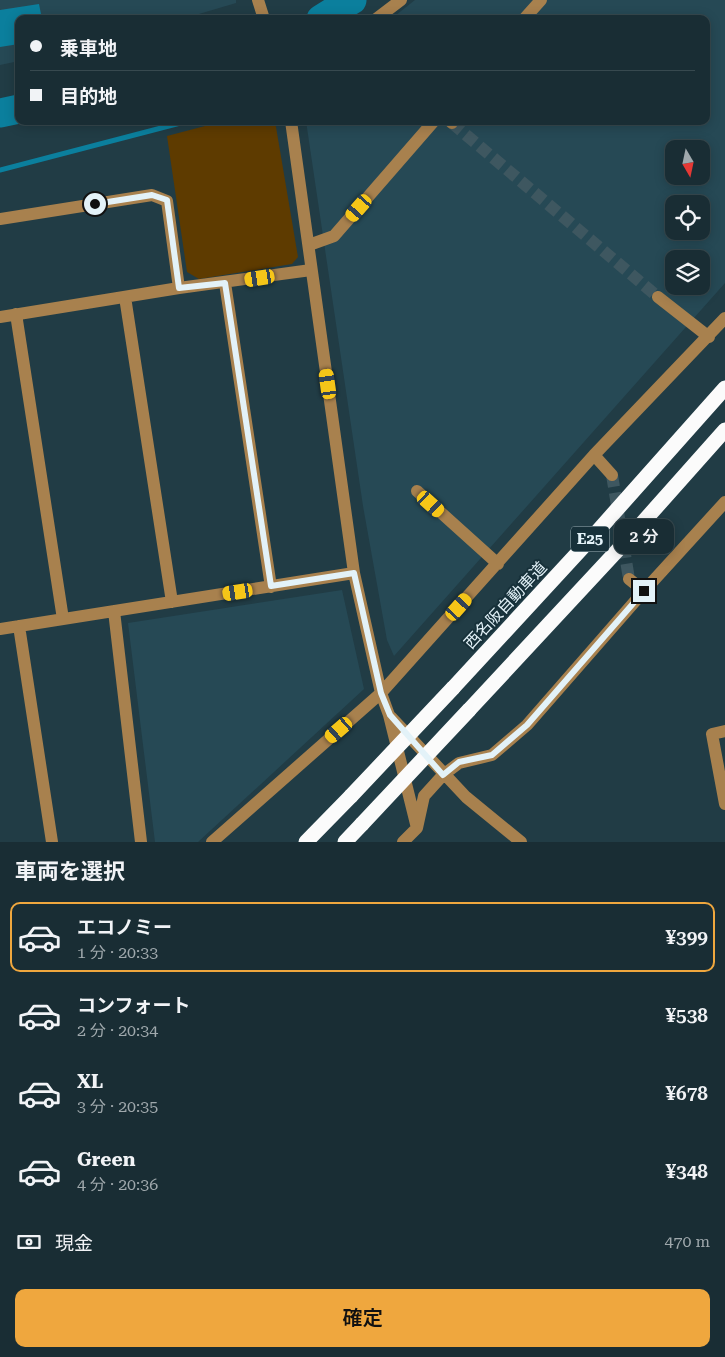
<!DOCTYPE html>
<html lang="ja">
<head>
<meta charset="utf-8">
<style>
  :root { --surface:#192d34; --page:#22353c; --text:#f1f3f6; --muted:#9fa8ac; --line:#37494f; --accent:#efa73e }
  body { margin:0; font-family:"Roboto Serif","Noto Sans JP",serif; background:var(--page); color:var(--text); height:100vh; display:flex; flex-direction:column; font-size:19px; white-space:nowrap }
  * { box-sizing:border-box; margin:0 }
  p { font-size:16px; color:var(--muted) }
  .icon { flex:none; width:28px; height:28px; fill:none; stroke:currentColor; stroke-width:2; stroke-linecap:round; stroke-linejoin:round }
  .map { position:relative; height:842px; overflow:hidden }
  .sheet { display:flex; flex-direction:column; background:var(--surface); flex:1 }
  .sheet>* { flex:none }
  .banner { position:absolute; left:15px; top:15px; width:695px; height:110px; border-radius:10px; box-shadow:0 2px 12px #0003,0 0 0 1px var(--line); display:grid; align-content:center; height:110px; padding:0 15px; background:var(--surface) }
  .needle { width:32px; rotate:171deg }
  .buttons { position:absolute; left:665px; top:140px; display:grid; gap:10px }
  .buttons a { display:grid; place-items:center; width:45px; height:45px; border-radius:10px; background:var(--surface); box-shadow:0 2px 12px #0003,0 0 0 1px var(--line); font-size:25px }
  .end { position:absolute; width:22px; height:22px; margin:-11px; border:6px solid #e3f2f8; background:#111; box-shadow:0 0 0 2px #111 }
  .from { border-radius:50% }
  .bubble { position:absolute; height:35px; border-radius:10px; background:var(--surface); box-shadow:0 2px 12px #0003,0 0 0 1px var(--line); font-size:16px; font-weight:600; line-height:35px; text-align:center }
  .car { position:absolute; width:15px; height:30px; margin:-15px -8px; border-radius:6px; box-shadow:0 0 4px 1px #0007; background:linear-gradient(#f5c518 24%,#345 0 40%,#f5c518 0 76%,#345 0 86%,#f5c518 0) }
  .banner b { display:flex; align-items:center; gap:18px; height:48px; font-size:19px }
  .banner b+b { border-top:1px solid var(--line) }
  .banner i { width:12px; height:12px; background:var(--text) }
  ul { padding:0; list-style:none }
  li { display:flex; align-items:center; gap:15px; height:70px; margin:0 10px 8px; padding:0 5px; border:2px solid transparent; border-radius:10px }
  li div { flex:1 }
  li b { display:block; font-size:19px }
  li em { font-style:normal; font-weight:600 }
  li.on { border-color:var(--accent) }
  li>.icon { width:45px; height:45px; stroke-width:1.5 }
  h2 { padding:0 15px; font-size:22px; line-height:60px }
  .pay { display:flex; align-items:center; gap:12px; height:55px; padding:0 15px; font-size:19px }
  .pay p { margin-inline-start:auto }
  .primary-button { display:flex; gap:10px; margin-top:auto; padding:10px 15px }
  .primary-button a { flex:1; height:58px; border-radius:10px; background:var(--accent); color:#111; font-size:20px; font-weight:600; line-height:58px; text-align:center }
  .map>svg:first-child { display:block }
  .built { fill:#264955; fill-rule:evenodd }
  .green { fill:#5e3b00 }
  .water { fill:#0b7f9d }
  .lines { fill:none; stroke-linecap:round; stroke-linejoin:round }
  .stream { stroke:#0b7f9d; stroke-width:5 }
  .river { stroke:#0b7f9d; stroke-width:29 }
  .minor-tunnel { stroke:#3e5760; stroke-width:12; stroke-dasharray:12 6; stroke-linecap:butt }
  .minor { stroke:#a8814e; stroke-width:12 }
  .highway { stroke:#fbfbfb; stroke-width:15 }
  .highway-bridge { stroke:#fbfbfb; stroke-width:15 }
  .route { stroke:#e3f2f8; stroke-width:6 }
  .labels { text-anchor:middle; stroke-width:4; stroke-linejoin:round; paint-order:stroke }
  .shield { fill:#17313a; stroke:#a6b8bf; stroke-width:1 }
  .shield-label { font-size:15px; font-weight:bold; fill:#e3f2f8 }
  .street-label { font-size:16px; fill:#e3f2f8; stroke:#17313a }
</style>
</head>
<body>
<div class="map">
<svg width="725" height="842" viewBox="0 0 725 842">
  <rect width="100%" height="100%" fill="#213c45"/>
  <path class="built" d="M0,0H236V3L182,19H19V61L0,65Z
    M415,0H725V283L394,656L387,640L363,506L306,121H706V19H391ZM674,149H701V176H674ZM674,204H701V231H674ZM674,259H701V286H674Z
    M342,590L364,689L198,842H155L128,623Z"/>
  <path class="green" d="M224,121H275L298,257L292,264L199,279L187,272L167,136Z"/>
  <path class="water" d="M39,4L42,19H19V44L0,47V10Z"/>
  <g class="lines">
    <path class="stream" d="M0,170L188,121"/>
    <path class="river" d="M321,19L352,0
      M0,113L19,109"/>
    <path class="minor-tunnel" d="M452,123L658,297
      M612,475L629,579"/>
    <path class="minor" d="M258,0L264,19
      M376,19L401,0
      M524,19L541,0
      M291,121L354,573L381,693L389,715L417,828
      M450,121L452,123
      M0,219L152,195L167,201L179,288
      M309,245L334,236L434,121
      M225,283L271,587
      M125,297L172,602
      M658,297L709,337
      M16,314L63,619
      M0,317L179,288L311,270
      M594,455L612,475
      M417,491L498,564
      M629,579L644,591
      M114,611L141,842
      M19,626L52,842
      M0,629L354,573
      M391,717L466,797L521,842
      M725,731L712,734L725,804
      M212,842L381,693L594,455L725,318
      M403,842L417,828L424,796L443,775L459,763L492,755L527,725L644,591L725,502"/>
    <path class="highway" d="M453,688L596,533L725,388
      M469,710L628,539L725,430
      M306,842L351,796
      M345,842L362,824"/>
    <path class="highway-bridge" d="M351,796L453,688
      M362,824L469,710"/>
  </g>
  <g class="lines">
    <path class="route" d="M95,204L152,195L167,200L179,288L225,283L271,586L354,573L381,693L390,715L443,775L459,762L492,755L527,725L644,591"/>
  </g>
  <g class="labels">
    <rect class="shield" x="571" y="526.5" width="38" height="25" rx="4"/>
    <g class="shield-label">
      <text x="590" y="544">E25</text>
    </g>
    <g class="street-label">
      <text transform="translate(505 605) rotate(-47)" y="6">西名阪自動車道</text>
    </g>
  </g>
</svg>
<div class="buttons">
<a><svg class="needle" viewBox="-14 -14 28 28"><path d="M0-13l5 13h-10z" fill="#e53935"/><path d="M0 13l5-13h-10z" fill="#9fa8ac"/></svg></a>
<a><svg class="icon" aria-label="locate" viewBox="0 0 24 24"><circle cx="12" cy="12" r="6"/><path d="M12 2v4M12 18v4M2 12h4M18 12h4"/></svg></a>
<a><svg class="icon" aria-label="layers" viewBox="0 0 24 24"><path d="M12 4l9 5-9 5-9-5zM3 14l9 5 9-5"/></svg></a>
</div>
<i class="end from" style="left:95px;top:204px"></i>
<i class="end" style="left:644px;top:591px"></i>
<div class="bubble" style="left:614px;top:519px;width:60px">2 分</div>
<i class="car" style="left:359px;top:208px;rotate:221deg"></i>
<i class="car" style="left:260px;top:278px;rotate:261deg"></i>
<i class="car" style="left:328px;top:384px;rotate:352deg"></i>
<i class="car" style="left:431px;top:504px;rotate:132deg"></i>
<i class="car" style="left:238px;top:592px;rotate:261deg"></i>
<i class="car" style="left:459px;top:607px;rotate:42deg"></i>
<i class="car" style="left:339px;top:730px;rotate:229deg"></i>
<div class="banner">
<b><i class="from"></i>乗車地</b>
<b><i></i>目的地</b>
</div>
</div>
<section class="sheet">
<h2>車両を選択</h2>
<ul>
<li class="on"><svg class="icon" aria-label="car" viewBox="0 0 24 24"><path d="M5 17H2v-5l4-1 3-4h7l3 4 3 1v5h-3M9 17h6M6 11h13"/><circle cx="7" cy="17" r="2"/><circle cx="17" cy="17" r="2"/></svg><div><b>エコノミー</b><p>1 分 · 20:33</p></div><em>¥399</em></li>
<li><svg class="icon" aria-label="car" viewBox="0 0 24 24"><path d="M5 17H2v-5l4-1 3-4h7l3 4 3 1v5h-3M9 17h6M6 11h13"/><circle cx="7" cy="17" r="2"/><circle cx="17" cy="17" r="2"/></svg><div><b>コンフォート</b><p>2 分 · 20:34</p></div><em>¥538</em></li>
<li><svg class="icon" aria-label="car" viewBox="0 0 24 24"><path d="M5 17H2v-5l4-1 3-4h7l3 4 3 1v5h-3M9 17h6M6 11h13"/><circle cx="7" cy="17" r="2"/><circle cx="17" cy="17" r="2"/></svg><div><b>XL</b><p>3 分 · 20:35</p></div><em>¥678</em></li>
<li><svg class="icon" aria-label="car" viewBox="0 0 24 24"><path d="M5 17H2v-5l4-1 3-4h7l3 4 3 1v5h-3M9 17h6M6 11h13"/><circle cx="7" cy="17" r="2"/><circle cx="17" cy="17" r="2"/></svg><div><b>Green</b><p>4 分 · 20:36</p></div><em>¥348</em></li>
</ul>
<div class="pay"><svg class="icon" aria-label="cash" viewBox="0 0 24 24"><path d="M3 7h18v10H3z"/><circle cx="12" cy="12" r="2"/></svg>現金<p>470 m</p></div>
<div class="primary-button"><a>確定</a></div>
</section>
</body>
</html>
